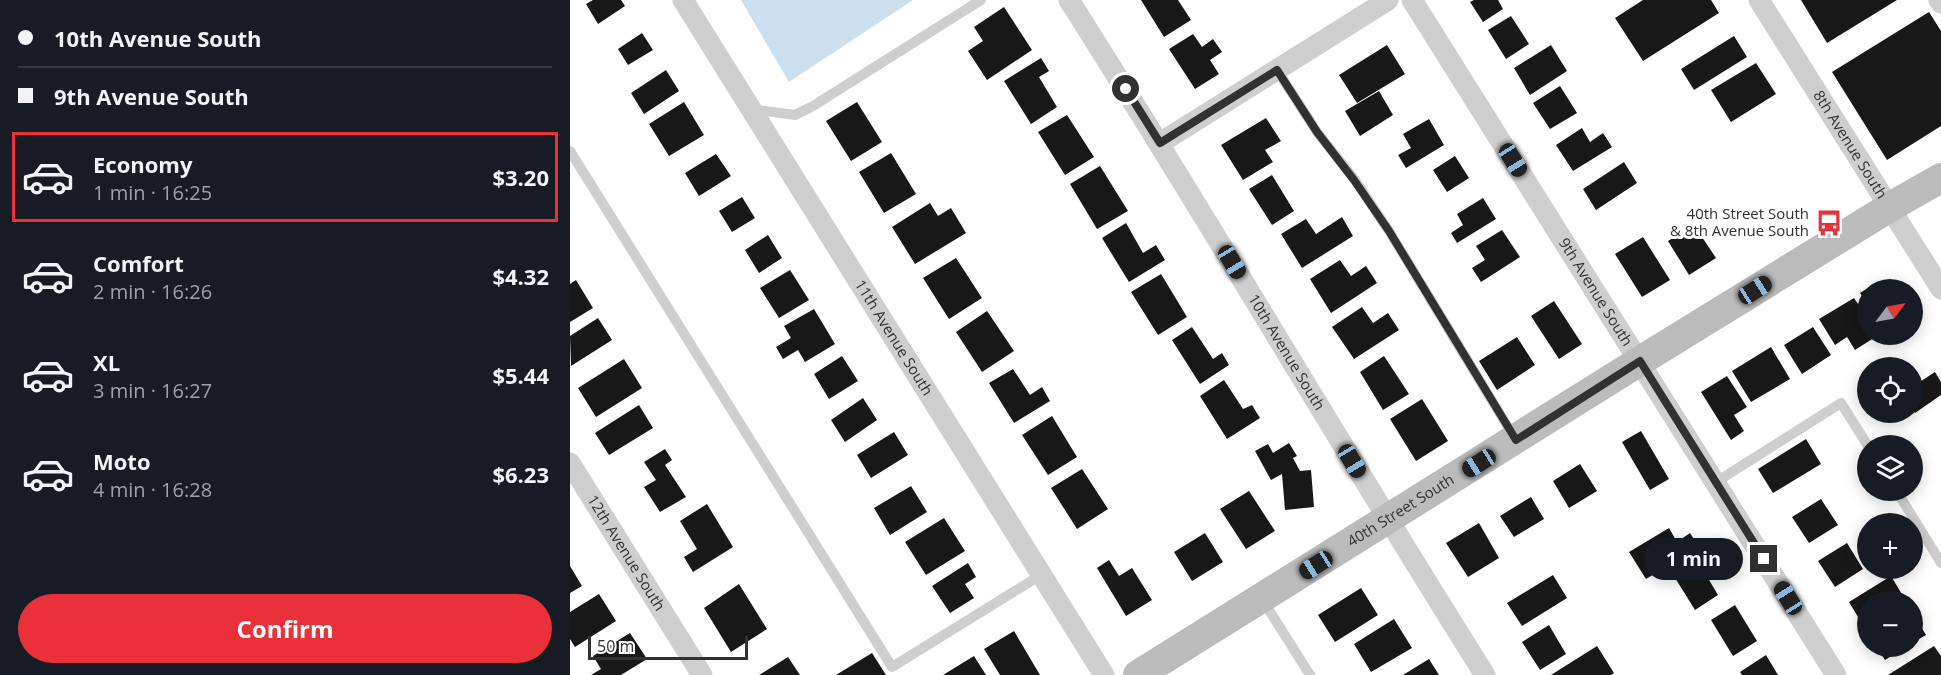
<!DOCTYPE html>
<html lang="en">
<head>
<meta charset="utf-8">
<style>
  :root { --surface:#171b24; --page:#242831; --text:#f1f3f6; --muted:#9ea1a6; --line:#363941; --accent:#ea3039 }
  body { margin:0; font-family:"Open Sans",sans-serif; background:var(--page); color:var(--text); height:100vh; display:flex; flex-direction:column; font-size:22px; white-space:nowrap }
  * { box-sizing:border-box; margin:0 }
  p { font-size:20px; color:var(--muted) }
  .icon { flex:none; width:33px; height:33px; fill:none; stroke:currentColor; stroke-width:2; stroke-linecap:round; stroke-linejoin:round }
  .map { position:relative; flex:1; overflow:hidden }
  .panel { display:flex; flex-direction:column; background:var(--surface); width:570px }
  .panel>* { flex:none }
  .banner { display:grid; align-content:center; height:132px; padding:0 18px; background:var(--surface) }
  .needle { width:39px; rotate:58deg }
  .fabs { position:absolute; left:1287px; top:279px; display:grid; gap:12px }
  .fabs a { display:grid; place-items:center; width:66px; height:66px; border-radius:50%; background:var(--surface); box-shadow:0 3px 15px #0003; font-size:30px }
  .scale { position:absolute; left:18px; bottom:15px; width:160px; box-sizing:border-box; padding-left:6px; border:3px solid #313131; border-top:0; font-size:16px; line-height:21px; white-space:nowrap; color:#313131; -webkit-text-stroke:4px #fff; paint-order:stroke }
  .end { position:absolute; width:27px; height:27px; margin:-14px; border:8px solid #313131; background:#fff; box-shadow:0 0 0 3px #fff }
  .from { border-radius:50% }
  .bubble { position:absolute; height:42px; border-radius:21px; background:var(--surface); box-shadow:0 3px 15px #0003; font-size:20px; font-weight:700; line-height:42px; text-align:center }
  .car { position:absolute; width:18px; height:36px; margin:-18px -9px; border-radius:8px; box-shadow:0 0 4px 2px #0007; background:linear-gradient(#222 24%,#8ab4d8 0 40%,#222 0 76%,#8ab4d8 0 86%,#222 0) }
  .banner b { display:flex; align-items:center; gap:21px; height:57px; font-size:22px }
  .banner b+b { border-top:2px solid var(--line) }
  .banner i { width:15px; height:15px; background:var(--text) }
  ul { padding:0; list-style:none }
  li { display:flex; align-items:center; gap:18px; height:90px; margin:0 12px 9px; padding:0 6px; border:3px solid transparent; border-radius:0px }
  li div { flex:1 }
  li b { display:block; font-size:22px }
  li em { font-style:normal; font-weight:700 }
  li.current { border-color:var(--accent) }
  li>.icon { width:54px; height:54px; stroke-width:1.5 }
  .action { display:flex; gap:12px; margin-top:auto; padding:12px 18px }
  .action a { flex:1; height:69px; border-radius:36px; background:var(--accent); color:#fff; font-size:24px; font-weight:700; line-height:69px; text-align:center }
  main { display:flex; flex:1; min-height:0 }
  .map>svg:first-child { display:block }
  .water { fill:#cbdfee }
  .building { fill:#181818 }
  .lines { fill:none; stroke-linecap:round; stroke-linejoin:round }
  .lane { stroke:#cecece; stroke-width:10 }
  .street { stroke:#cecece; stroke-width:21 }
  .secondary { stroke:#bbb; stroke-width:30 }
  .route { stroke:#313131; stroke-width:8 }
  .labels { text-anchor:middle; stroke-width:6; stroke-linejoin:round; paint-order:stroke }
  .street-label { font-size:15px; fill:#313131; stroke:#fff }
  .poi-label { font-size:15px; fill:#313131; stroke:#fff; text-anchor:end }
</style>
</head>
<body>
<main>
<section class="panel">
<div class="banner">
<b><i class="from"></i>10th Avenue South</b>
<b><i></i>9th Avenue South</b>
</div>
<ul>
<li class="current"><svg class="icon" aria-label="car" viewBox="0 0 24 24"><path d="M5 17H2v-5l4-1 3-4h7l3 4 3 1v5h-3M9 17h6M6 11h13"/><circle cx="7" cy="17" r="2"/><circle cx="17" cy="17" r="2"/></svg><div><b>Economy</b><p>1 min · 16:25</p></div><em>$3.20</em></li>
<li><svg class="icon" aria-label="car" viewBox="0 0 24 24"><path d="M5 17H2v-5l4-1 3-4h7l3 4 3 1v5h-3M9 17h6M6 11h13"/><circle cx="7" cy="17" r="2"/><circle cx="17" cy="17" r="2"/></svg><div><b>Comfort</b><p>2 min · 16:26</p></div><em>$4.32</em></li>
<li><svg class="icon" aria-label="car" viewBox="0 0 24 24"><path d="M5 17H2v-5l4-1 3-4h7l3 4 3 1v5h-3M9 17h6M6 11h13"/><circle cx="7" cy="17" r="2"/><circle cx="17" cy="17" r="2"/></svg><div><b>XL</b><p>3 min · 16:27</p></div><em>$5.44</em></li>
<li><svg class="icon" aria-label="car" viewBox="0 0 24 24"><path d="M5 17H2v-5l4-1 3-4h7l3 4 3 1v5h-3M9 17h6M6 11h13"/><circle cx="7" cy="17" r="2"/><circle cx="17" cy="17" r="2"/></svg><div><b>Moto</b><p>4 min · 16:28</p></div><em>$6.23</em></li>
</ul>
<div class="action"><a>Confirm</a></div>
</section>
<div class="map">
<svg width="1371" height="675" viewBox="0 0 1371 675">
  <rect width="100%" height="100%" fill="#fff"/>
  <path class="water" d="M171,0H343L219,82Z"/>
  <path class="building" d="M23,0H51L55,6L28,24L16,4Z
    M571,0H608L621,20L594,37Z
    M904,0H928L933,9L913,22L900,2Z
    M1073,0H1141L1149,13L1073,61L1045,18Z
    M1231,0H1327L1257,43Z
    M434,7L462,50L417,80L398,51L413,41L404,27Z
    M1359,12L1371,31V126L1317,160L1262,72Z
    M941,16L959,44L936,59L918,30Z
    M72,33L83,50L58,65L48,49Z
    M623,34L632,47L643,39L652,52L640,60L649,74L625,89L599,49Z
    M1164,36L1177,57L1124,90L1111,69Z
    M817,45L835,74L787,103L769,75Z
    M981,45L997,71L960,95L944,68Z
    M471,58L479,71L469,77L487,107L461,124L434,81Z
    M1186,63L1206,94L1161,122L1141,90Z
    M96,70L109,91L74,114L61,93Z
    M990,86L1007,113L980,129L963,103Z
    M809,91L823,115L790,136L775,111Z
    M114,102L134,135L99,156L79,124Z
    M287,102L312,142L281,161L256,121Z
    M497,115L524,157L495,175L468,132Z
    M696,118L711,141L695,150L703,162L673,180L651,145Z
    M859,119L874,145L836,168L828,155L841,148L833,134Z
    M1012,128L1020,142L1033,133L1042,147L1003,171L986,145Z
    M321,153L346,194L314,213L289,172Z
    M146,154L161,176L129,196L115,173Z
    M885,156L899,178L877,192L863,170Z
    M1054,162L1067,183L1026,210L1013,189Z
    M530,166L558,211L527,229L500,184Z
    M702,175L724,211L702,225L679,189Z
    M172,197L185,218L162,232L149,211Z
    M913,198L926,219L887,243L881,233L893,225L887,214Z
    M360,203L368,216L381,208L396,233L345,264L322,227Z
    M772,217L783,236L732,268L711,234L736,219L746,234Z
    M556,223L573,253L586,245L595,260L559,282L532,238Z
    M1124,225L1146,258L1119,275L1098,241Z
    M932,230L950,257L911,282L902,268L915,260L906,246Z
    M198,235L212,258L189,273L175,250Z
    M1073,237L1100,280L1072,297L1045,254Z
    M386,258L412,298L379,319L353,278Z
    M770,260L781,276L796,266L807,283L761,313L740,279Z
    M220,270L239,300L209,318L190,288Z
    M591,274L617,317L588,335L561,292Z
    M6,280L23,308L0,322V284Z
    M1304,284L1308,290H1298V305L1290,293Z
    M1284,298L1298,319V334H1310L1285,350L1277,337L1265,345L1249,319Z
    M984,301L1012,344L989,359L961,316Z
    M792,307L803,323L818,313L829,330L784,359L762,327Z
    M244,309L265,344L235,362L228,350L213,359L206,347L221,338L214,326Z
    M417,311L444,351L412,372L386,332Z
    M28,318L42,340L1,366L0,336Z
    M622,327L643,359L652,353L659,365L630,384L602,340Z
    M1243,327L1261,355L1232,374L1214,345Z
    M947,337L965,365L927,390L909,361Z
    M1201,347L1220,379L1181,402L1162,371Z
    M272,356L288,381L259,399L244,374Z
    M814,356L839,394L813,410L790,372Z
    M54,359L72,388L26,417L8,388Z
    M443,369L460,395L472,387L480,401L444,423L419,383Z
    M1365,372L1371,382V395L1345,413L1342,409V387Z
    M1157,376L1177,407L1164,415L1174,431L1161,440L1131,392Z
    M654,380L673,409L682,405L690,418L657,439L630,396Z
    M293,398L307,420L275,442L261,420Z
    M852,399L878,441L846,461L820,419Z
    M69,405L83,428L39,455L25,433Z
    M482,416L507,457L478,475L452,435Z
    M1071,431L1099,479L1080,490L1052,442Z
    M324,432L338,455L301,478L287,455Z
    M1236,439L1251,464L1203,493L1188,469Z
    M719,443L727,456L723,458L730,471L741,470L744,507L715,510L712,474L701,480L685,451L698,444L703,453Z
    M95,449L102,460L95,465L116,497L90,512L74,487L86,480L74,462Z
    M1010,464L1027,491L999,508L983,481Z
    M512,469L538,509L507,529L481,488Z
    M341,486L357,512L320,535L304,508Z
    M679,491L705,531L676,549L650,509Z
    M961,497L974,519L944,537L930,516Z
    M1251,499L1268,525L1239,543L1222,517Z
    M137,504L163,547L123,572L114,557L127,549L110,521Z
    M374,518L395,551L356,575L335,542Z
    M909,523L929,558L898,577L876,543Z
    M1099,528L1107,542L1120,533L1129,547L1076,579L1059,552Z
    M635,533L653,562L622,581L604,552Z
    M1277,543L1293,569L1265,587L1248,561Z
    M1126,558L1148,595L1125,610L1102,573Z
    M539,560L549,576L562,568L582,600L556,616L527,568Z
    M398,563L406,577L395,584L404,598L380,613L362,586Z
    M0,566L12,586L0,593Z
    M983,575L997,598L952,626L937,603Z
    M1321,576L1333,596L1325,602H1298V618L1291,622L1279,602Z
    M169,584L197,629L161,652L134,608Z
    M791,588L808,615L765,642L748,615Z
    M29,594L46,621L5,647L0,639V612Z
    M1165,605L1187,641L1163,656L1141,620Z
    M1342,612L1356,635L1342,643Z
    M824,619L842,648L801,672L784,644Z
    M979,625L996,654L970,670L952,642Z
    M444,631L470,675H430L414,649Z
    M60,633L77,659L51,675H21L31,669L23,656Z
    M1027,646L1044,673L1041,675H981Z
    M1306,646H1337L1315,660Z
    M1364,646L1371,656V675H1318Z
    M302,653L316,675H266Z
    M1196,655L1208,675H1172L1170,672Z
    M404,656L416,675H373Z
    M218,657L230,675H189Z
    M859,659L869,675H833Z"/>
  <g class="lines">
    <path class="lane" d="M707,70L747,132L785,180L819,231L944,437
      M181,109L225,115L243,106L411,0
      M0,151L322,667L471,575
      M1146,482L1271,403L1298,446
      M1326,490L1371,563
      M692,599L740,675"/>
    <g class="street">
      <path id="s1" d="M113,0L534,675"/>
      <path id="s2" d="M499,0C641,223 774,452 915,675"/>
      <path id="s3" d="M842,0L1266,675"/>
      <path id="s4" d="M1189,0L1371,289"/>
      <path d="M1369,0L1371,3"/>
      <path d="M590,143L818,0"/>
      <path id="s5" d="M0,463L132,675"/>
    </g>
    <path class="secondary" id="s6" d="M568,675L1070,361L1320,207L1371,178"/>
  </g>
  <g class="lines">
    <path class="route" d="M556,89L590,143L707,70L747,132L784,180L819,231L946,440L1070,361L1194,559"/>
  </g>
  <defs>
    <g id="bus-bare" transform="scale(2.07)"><path d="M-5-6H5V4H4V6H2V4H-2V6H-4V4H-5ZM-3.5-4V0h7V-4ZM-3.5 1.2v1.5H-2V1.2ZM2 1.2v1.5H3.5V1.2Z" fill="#ea3039" stroke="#fff" stroke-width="2.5" paint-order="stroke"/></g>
  </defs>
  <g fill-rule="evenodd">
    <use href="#bus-bare" x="1259" y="223"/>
  </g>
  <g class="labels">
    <g class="street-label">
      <text dy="5" stroke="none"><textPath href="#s4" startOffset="171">8th Avenue South</textPath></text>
      <text dy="5" stroke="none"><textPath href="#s3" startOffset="345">9th Avenue South</textPath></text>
      <text dy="5" stroke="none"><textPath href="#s1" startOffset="398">11th Avenue South</textPath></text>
      <text dy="5" stroke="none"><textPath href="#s2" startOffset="414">10th Avenue South</textPath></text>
      <text dy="5" stroke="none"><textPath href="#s6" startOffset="310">40th Street South</textPath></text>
      <text dy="5" stroke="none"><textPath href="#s5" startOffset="106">12th Avenue South</textPath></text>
    </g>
    <g class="poi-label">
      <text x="1239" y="219">40th Street South<tspan x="1239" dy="17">&amp; 8th Avenue South</tspan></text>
    </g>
  </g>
</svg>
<div class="fabs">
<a><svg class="needle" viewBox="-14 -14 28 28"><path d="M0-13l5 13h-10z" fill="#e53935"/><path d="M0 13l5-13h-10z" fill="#9ea1a6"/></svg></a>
<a><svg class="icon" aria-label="locate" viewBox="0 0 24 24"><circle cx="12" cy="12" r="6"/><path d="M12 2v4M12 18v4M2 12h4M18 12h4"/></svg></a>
<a><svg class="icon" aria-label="layers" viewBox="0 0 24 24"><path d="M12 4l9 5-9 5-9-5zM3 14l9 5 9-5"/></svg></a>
<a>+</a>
<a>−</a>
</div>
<div class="scale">50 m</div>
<i class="end from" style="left:556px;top:89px"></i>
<i class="end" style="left:1194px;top:559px"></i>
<div class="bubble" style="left:1074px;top:538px;width:99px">1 min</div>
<i class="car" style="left:943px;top:160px;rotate:148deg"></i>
<i class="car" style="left:662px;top:262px;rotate:149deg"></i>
<i class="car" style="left:1185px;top:290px;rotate:58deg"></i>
<i class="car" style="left:782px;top:461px;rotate:149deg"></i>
<i class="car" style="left:909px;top:463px;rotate:238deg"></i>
<i class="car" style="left:746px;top:565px;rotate:238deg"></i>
<i class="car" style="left:1218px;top:598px;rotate:328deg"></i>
</div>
</main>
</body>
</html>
